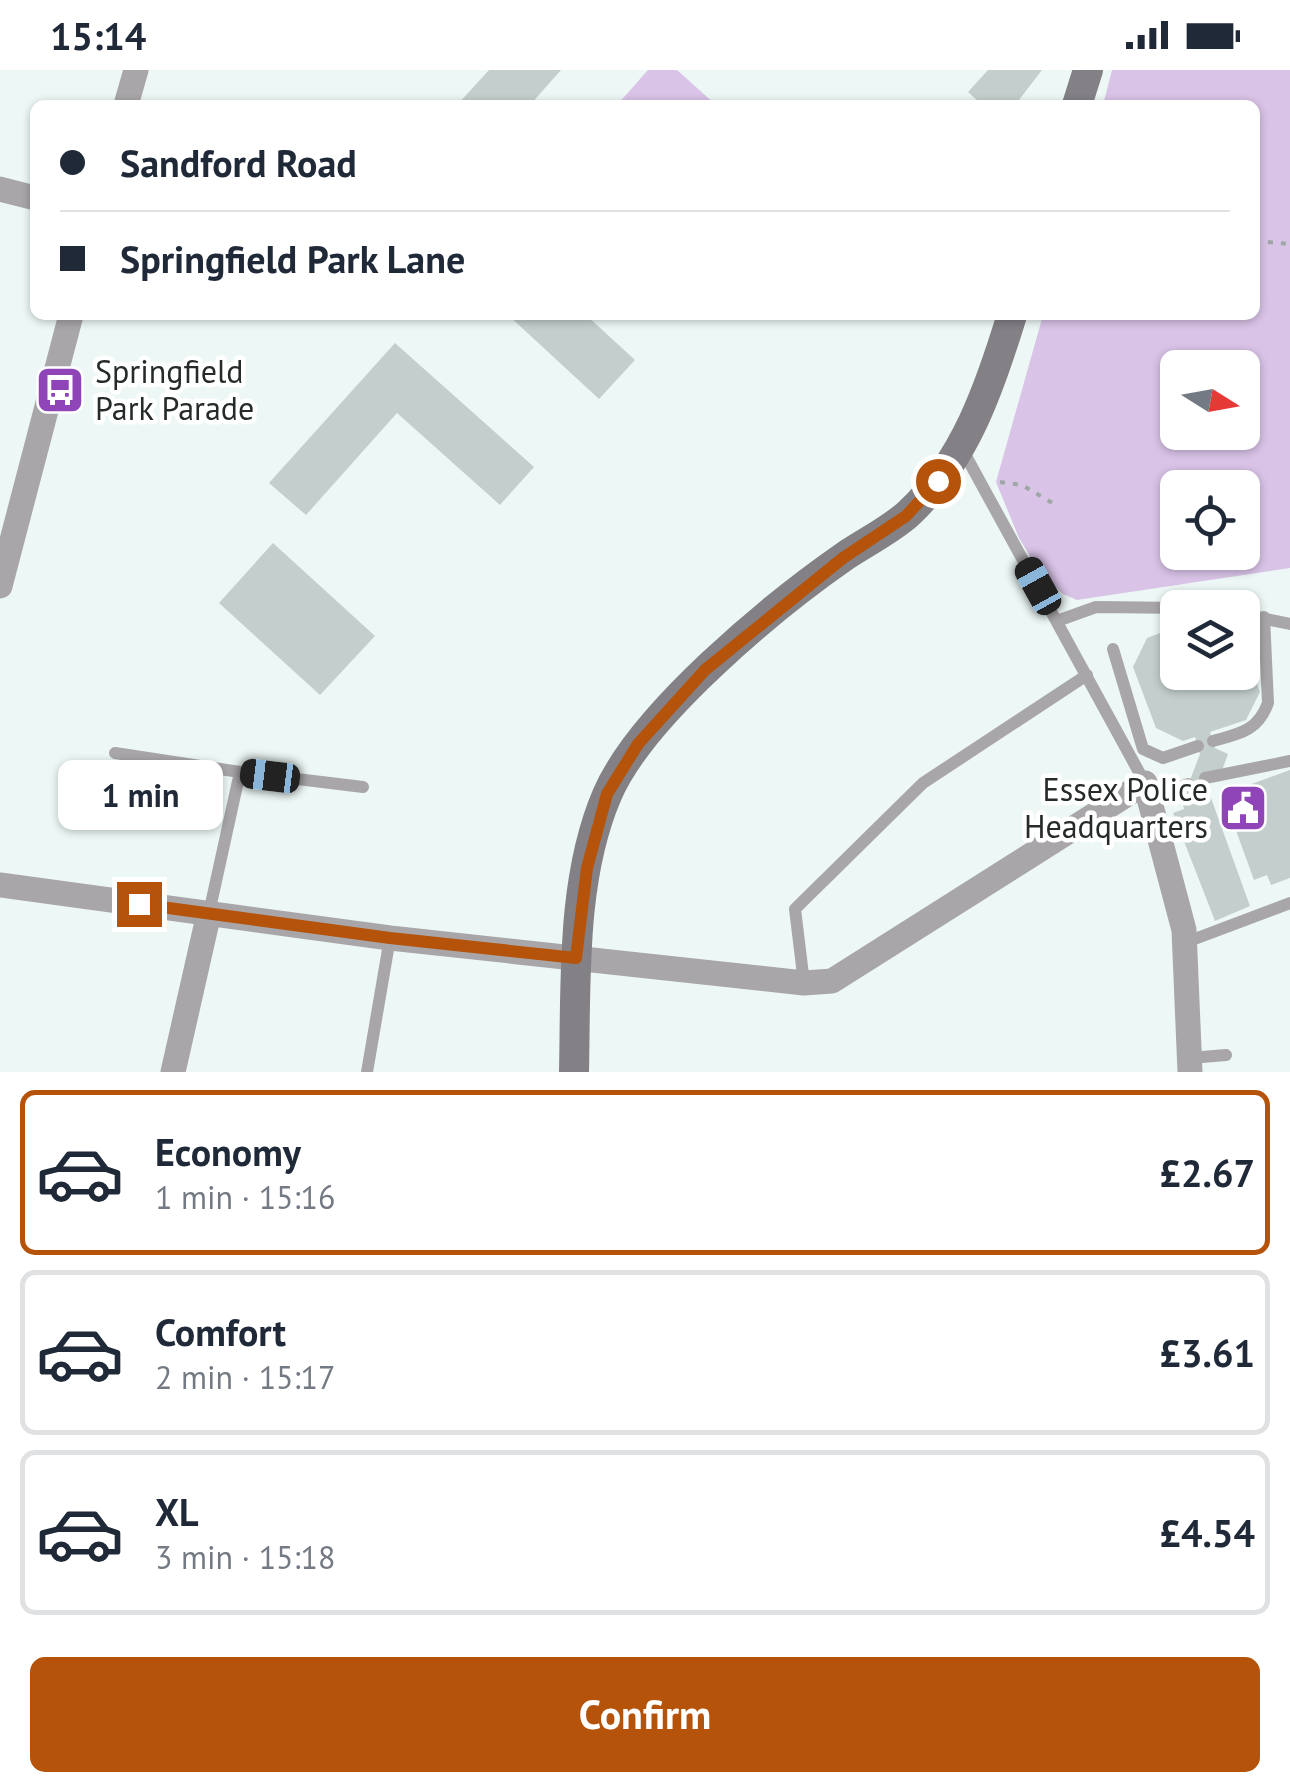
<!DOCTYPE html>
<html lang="en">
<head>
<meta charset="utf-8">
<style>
  :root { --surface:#fff; --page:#f6f6f7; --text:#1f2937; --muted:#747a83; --line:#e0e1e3; --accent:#b45309 }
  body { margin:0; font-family:"PT Sans",sans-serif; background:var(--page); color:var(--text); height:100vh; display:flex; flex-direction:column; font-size:38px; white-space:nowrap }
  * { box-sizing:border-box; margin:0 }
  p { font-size:32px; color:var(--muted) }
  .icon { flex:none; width:55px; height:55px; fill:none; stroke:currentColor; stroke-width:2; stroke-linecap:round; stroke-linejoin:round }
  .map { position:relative; height:1002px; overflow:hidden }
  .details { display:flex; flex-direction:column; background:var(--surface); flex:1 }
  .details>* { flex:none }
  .top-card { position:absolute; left:30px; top:30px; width:1230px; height:220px; border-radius:15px; box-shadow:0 2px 8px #0004; display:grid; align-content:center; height:220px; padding:0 30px; background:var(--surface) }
  .needle { width:65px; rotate:101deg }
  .buttons { position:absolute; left:1160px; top:280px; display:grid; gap:20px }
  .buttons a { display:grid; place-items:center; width:100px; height:100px; border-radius:15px; background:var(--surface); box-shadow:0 2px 8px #0004; font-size:50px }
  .end { position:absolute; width:45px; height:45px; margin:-22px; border:12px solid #b45309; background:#fff; box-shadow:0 0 0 5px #fff }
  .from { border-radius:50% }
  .bubble { position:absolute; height:70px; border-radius:15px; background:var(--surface); box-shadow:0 2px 8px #0004; font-size:32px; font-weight:800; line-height:70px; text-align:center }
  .car { position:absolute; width:30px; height:60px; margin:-30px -15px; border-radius:12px; box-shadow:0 0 8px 2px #0007; background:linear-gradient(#222 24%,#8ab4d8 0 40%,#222 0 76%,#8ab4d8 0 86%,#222 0) }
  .top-card b { display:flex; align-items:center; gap:35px; height:95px; font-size:38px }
  .top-card b+b { border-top:2px solid var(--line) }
  .top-card i { width:25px; height:25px; background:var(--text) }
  ul { padding:18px 0 0; list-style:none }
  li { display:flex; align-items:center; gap:30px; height:165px; margin:0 20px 15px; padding:0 10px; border:5px solid var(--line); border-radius:15px }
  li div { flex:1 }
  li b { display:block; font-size:38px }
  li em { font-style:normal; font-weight:800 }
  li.on { border-color:var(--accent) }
  li>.icon { width:90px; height:90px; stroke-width:1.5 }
  .button { display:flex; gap:20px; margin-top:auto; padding:20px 30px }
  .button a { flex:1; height:115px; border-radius:15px; background:var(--accent); color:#fff; font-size:40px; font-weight:800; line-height:115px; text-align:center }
  .status { display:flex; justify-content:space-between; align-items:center; height:70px; padding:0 50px; background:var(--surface); direction:ltr }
  .status svg { height:28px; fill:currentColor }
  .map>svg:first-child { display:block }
  .green { fill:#d9c3e7; fill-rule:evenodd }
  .building { fill:#c4cfcd }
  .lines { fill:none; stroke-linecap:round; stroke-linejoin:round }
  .path { stroke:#9ea7a5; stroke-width:4; stroke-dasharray:5 8; stroke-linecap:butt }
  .lane { stroke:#a9a6aa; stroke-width:12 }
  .street { stroke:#a9a6aa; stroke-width:25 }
  .secondary { stroke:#848186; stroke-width:30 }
  .route { stroke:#b45309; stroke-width:12 }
  .labels { text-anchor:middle; stroke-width:9; stroke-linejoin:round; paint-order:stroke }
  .poi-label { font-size:32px; fill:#262b2a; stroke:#fff; text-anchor:start }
</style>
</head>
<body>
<div class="status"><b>15:14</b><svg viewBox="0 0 49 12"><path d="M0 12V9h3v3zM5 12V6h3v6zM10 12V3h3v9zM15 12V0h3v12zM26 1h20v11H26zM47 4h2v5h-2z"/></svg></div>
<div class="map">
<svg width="1290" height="1002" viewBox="0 0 1290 1002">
  <rect width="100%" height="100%" fill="#edf8f6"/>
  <path class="green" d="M648,0H677L716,35H617Z
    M1112,0H1290V498L1077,530L1063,524L1039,501L1019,468L996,412L1043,245H1255V35H1103ZM1178,298H1242V362H1178ZM1178,418H1242V482H1178Z"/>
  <path class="building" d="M489,0H561L530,35H457Z
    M988,0H1042L1015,35H982L968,22Z
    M508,245H586L635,290L599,329Z
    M395,273L534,397L500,435L397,343L306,445L269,413Z
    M273,473L375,566L320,625L219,533Z
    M1178,556V602H1242L1243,575L1260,622L1246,650L1210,662L1215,678L1228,684L1223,698L1207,704L1196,730L1197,733L1211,728L1250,836L1215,851L1173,743L1184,739L1182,731L1200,684L1195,667L1183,671L1156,658L1133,597L1147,568Z
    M1290,700V808L1271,815L1267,805L1254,810L1231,747L1235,745L1227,723Z"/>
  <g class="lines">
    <path class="path" d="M1255,171L1290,174
      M1000,412L1022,415L1054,434"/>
    <path class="lane" d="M961,377L1145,713
      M1242,544L1290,554
      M1057,551L1096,537L1189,538
      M1113,579L1143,679L1163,688L1198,676
      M1213,671C1239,664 1258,661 1268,633L1264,547
      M115,683L240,702
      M1205,708L1290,691
      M1149,730L1188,714
      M209,843L240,702L363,717
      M1184,873L1290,833
      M804,913L795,839L923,713L1087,605
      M1190,988L1226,985
      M367,1002L390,868"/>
    <path class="street" d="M126,35L136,0
      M0,119L35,128
      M0,516L71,245
      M0,815L390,868L804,913L832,911L1145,713L1184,860L1190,1002
      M173,1002L209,843"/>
    <path class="secondary" d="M1077,35L1088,0
      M574,1002C576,912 571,809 607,725C641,645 773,536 845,486C866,472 890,460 908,444C965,391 990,317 1012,245"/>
  </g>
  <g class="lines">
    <path class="route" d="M139,834L390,868L576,888L587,798L607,724L638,674L705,600L843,488L906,446L938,411"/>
  </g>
  <defs>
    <g id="bus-square" transform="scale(2.5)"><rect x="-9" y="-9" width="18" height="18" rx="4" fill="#8f45b7" stroke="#fff"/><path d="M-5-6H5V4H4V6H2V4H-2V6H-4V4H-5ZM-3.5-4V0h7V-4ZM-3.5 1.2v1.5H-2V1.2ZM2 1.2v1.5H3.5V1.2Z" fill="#fff"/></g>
    <g id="civic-square" transform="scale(2.5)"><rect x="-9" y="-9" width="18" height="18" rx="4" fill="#8f45b7" stroke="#fff"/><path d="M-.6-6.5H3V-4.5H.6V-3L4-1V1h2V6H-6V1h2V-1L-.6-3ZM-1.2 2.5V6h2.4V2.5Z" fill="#fff"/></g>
  </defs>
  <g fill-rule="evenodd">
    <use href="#bus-square" x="60" y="320"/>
    <use href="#civic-square" x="1243" y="738"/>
  </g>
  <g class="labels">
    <g class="poi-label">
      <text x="95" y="313">Springfield<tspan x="95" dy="37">Park Parade</tspan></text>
      <text x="1208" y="731" text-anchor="end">Essex Police<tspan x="1208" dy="37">Headquarters</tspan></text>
    </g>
  </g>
</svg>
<div class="buttons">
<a><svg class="needle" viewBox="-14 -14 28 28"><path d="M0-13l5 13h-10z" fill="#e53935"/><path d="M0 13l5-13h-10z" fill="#747a83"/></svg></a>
<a><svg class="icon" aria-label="locate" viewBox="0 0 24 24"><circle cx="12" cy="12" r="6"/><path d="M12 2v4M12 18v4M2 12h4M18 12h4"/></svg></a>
<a><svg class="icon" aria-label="layers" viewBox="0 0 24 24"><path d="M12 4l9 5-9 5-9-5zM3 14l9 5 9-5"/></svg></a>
</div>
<i class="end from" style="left:938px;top:411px"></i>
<i class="end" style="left:139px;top:834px"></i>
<div class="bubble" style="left:58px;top:690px;width:165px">1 min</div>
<i class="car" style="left:1038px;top:516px;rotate:331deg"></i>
<i class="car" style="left:270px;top:706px;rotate:277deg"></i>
<div class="top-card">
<b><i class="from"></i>Sandford Road</b>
<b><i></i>Springfield Park Lane</b>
</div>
</div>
<section class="details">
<ul>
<li class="on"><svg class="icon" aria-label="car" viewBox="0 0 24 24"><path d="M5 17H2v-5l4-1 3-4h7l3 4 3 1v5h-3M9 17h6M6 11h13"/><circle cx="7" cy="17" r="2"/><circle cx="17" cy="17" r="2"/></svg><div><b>Economy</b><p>1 min · 15:16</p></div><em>£2.67</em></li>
<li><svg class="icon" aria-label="car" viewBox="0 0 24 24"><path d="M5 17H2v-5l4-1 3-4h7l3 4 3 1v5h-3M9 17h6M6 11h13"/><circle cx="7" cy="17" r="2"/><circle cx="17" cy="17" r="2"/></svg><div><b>Comfort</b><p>2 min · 15:17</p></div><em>£3.61</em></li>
<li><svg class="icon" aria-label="car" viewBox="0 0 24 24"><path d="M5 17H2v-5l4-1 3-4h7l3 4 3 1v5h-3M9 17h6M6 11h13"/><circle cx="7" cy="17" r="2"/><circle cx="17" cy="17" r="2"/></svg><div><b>XL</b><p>3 min · 15:18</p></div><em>£4.54</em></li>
</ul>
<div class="button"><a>Confirm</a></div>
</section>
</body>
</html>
